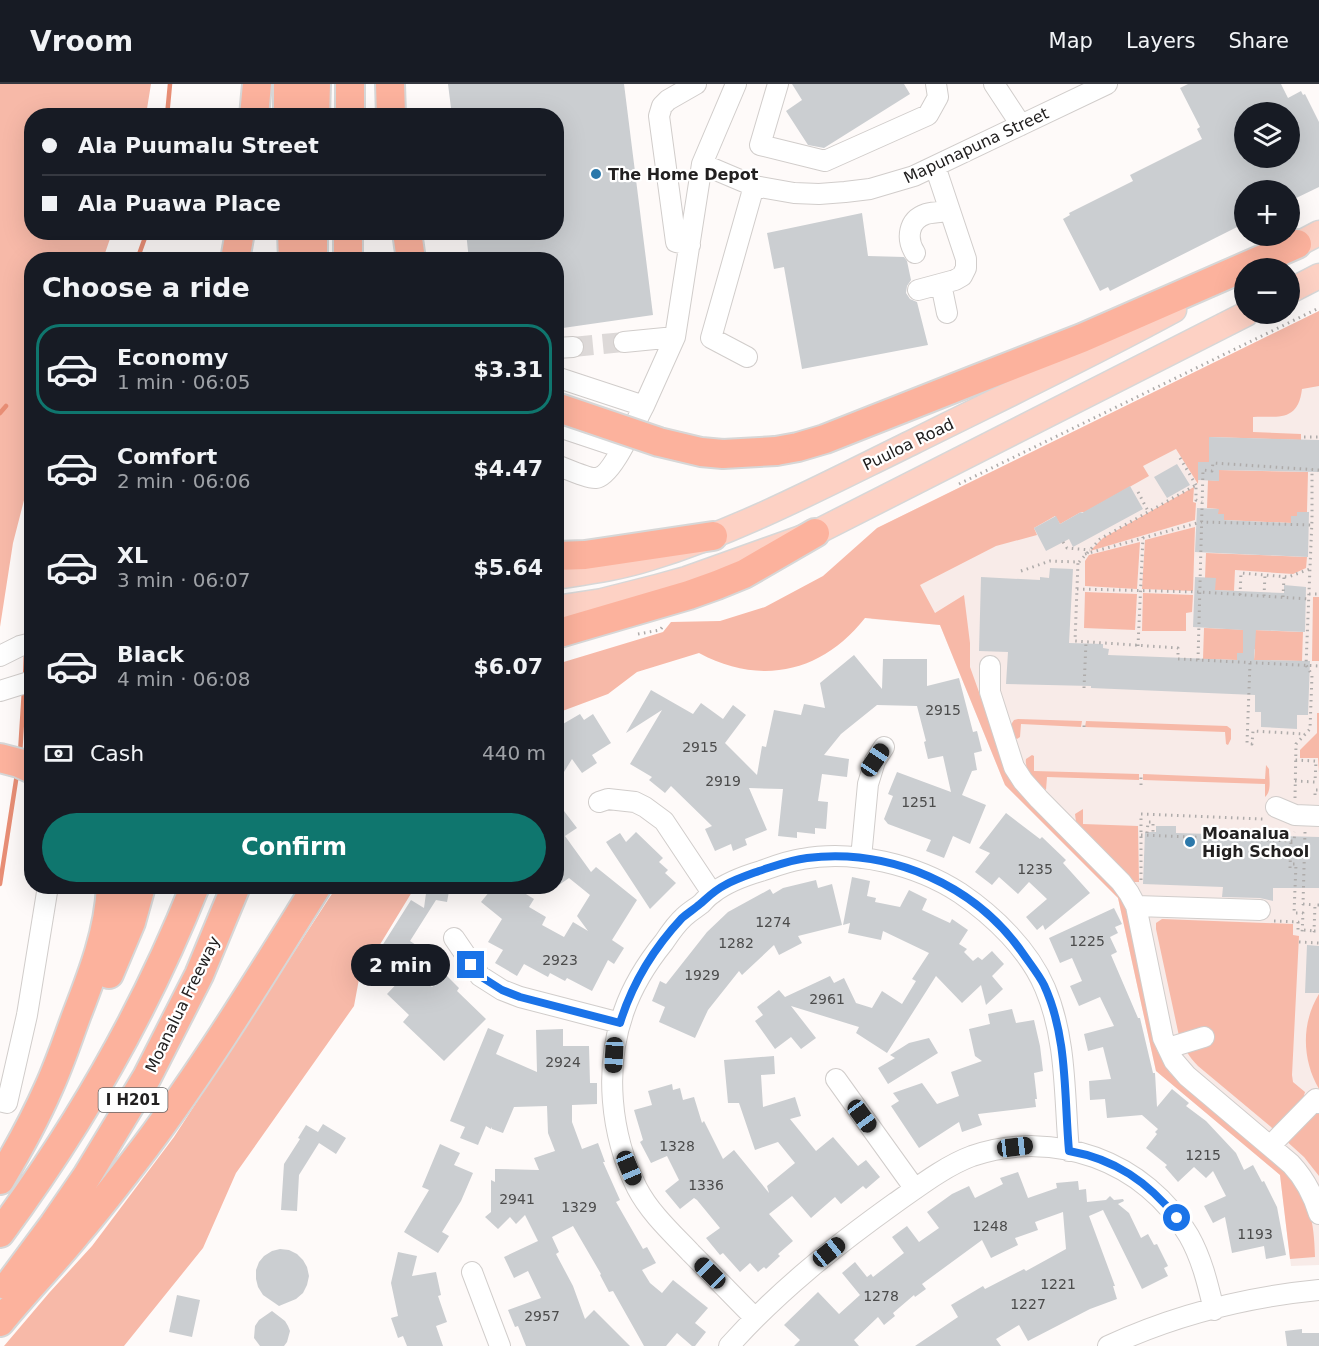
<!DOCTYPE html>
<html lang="en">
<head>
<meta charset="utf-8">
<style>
  :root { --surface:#171b24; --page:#20242c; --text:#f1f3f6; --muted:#9ea1a6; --line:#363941; --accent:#0f766e }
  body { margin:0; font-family:"DejaVu Sans",sans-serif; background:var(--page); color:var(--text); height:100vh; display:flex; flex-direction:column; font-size:22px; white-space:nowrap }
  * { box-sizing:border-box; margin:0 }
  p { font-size:20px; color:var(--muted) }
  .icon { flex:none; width:33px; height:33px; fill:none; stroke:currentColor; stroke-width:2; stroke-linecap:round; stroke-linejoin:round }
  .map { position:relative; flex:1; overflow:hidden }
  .sheet { position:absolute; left:24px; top:168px; width:540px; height:642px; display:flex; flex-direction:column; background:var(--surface); border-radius:24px; box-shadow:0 6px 24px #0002 }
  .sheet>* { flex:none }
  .guide { position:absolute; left:24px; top:24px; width:540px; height:132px; border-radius:24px; box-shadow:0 6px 24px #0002; display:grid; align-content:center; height:132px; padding:0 18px; background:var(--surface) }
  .buttons { position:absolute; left:1234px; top:18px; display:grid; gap:12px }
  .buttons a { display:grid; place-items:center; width:66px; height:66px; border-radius:50%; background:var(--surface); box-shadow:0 6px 24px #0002; font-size:30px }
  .end { position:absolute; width:27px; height:27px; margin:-14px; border:8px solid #1a73e8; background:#fff; box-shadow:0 0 0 3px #fff }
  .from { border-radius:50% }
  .bubble { position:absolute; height:42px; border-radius:21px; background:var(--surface); box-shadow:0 6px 24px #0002; font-size:20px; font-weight:800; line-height:42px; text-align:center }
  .car { position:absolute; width:18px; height:36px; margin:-18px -9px; border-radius:8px; box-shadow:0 0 4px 2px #0007; background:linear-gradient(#222 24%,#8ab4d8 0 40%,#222 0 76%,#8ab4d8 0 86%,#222 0) }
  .guide b { display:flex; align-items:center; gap:21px; height:57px; font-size:22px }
  .guide b+b { border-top:2px solid var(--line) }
  .guide i { width:15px; height:15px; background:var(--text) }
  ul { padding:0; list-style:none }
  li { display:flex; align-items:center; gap:18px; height:90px; margin:0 12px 9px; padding:0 6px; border:3px solid transparent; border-radius:24px }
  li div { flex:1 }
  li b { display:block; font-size:22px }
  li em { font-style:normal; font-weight:800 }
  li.active { border-color:var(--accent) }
  li>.icon { width:54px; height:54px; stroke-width:1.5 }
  h2 { padding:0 18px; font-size:27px; line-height:72px }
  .pay { display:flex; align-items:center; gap:15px; height:66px; padding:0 18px; font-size:22px }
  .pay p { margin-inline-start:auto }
  .primary-button { display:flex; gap:12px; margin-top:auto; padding:12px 18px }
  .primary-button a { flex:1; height:69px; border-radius:36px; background:var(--accent); color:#fff; font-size:24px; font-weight:800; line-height:69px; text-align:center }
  header { display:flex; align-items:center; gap:36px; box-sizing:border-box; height:84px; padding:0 30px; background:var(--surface); border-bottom:2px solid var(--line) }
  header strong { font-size:28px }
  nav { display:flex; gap:33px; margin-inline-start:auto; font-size:21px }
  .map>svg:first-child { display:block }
  .built { fill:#f8ebe8 }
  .green { fill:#f7b9a8 }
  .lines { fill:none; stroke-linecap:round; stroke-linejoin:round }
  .stream { stroke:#e88e75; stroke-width:4.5 }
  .building { fill:#cbced1; fill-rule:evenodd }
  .minor-tunnel { stroke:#ddd9d8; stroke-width:20; stroke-dasharray:20 10; stroke-linecap:butt }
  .minor-casing { stroke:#d1cdcb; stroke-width:22 }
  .major-casing { stroke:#d7d7d7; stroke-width:27 }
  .highway-casing { stroke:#d7d7d7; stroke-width:32 }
  .path { stroke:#aeabaa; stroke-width:3; stroke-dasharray:1.5 4.5; stroke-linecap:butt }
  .minor { stroke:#fff; stroke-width:20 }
  .major { stroke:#fdd1c4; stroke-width:24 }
  .highway { stroke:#fcb29d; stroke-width:28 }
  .highway-bridge-casing { stroke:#d7d7d7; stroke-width:32; stroke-linecap:butt }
  .highway-bridge { stroke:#fcb29d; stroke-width:28 }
  .route { stroke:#1a73e8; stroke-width:8 }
  .poi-dot { fill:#2b78aa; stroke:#fff; stroke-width:2 }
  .labels { text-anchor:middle; stroke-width:4.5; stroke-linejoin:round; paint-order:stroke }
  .number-label { font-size:14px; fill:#4c4c4c }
  .shield { fill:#fff; stroke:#646363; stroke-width:1.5 }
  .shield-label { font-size:15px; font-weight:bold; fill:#222020 }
  .street-label { font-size:16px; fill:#222020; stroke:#fff }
  .poi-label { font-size:16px; font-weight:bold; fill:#222020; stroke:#fff; text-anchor:start }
</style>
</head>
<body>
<header>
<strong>Vroom</strong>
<nav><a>Map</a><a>Layers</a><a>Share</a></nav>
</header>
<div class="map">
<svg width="1319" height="1262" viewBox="0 0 1319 1262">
  <rect width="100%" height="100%" fill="#fefaf9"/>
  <path class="built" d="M1319,227V1181L1291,1182L1280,1091L1156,987L1118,814L1005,701L940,541L871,535L883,513L877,444Z"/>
  <path class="green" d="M0,0H151L146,31L32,32V148L112,149L103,175L32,176L31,389L13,459L0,543Z
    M1319,227V302L1302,305C1298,338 1279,332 1253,333V348L1301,350V356L1210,353L1209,378H1199L1198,400L1176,365L1143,382L1149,392L1085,428H1081L1060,440L1055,432L1034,444L1037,451L996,462L920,501L935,529L964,511L970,559V583L1006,683L1120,808L1125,820L1128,831L1157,966L1170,989L1183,1002L1287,1089C1310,1117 1314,1136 1315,1173L1290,1175L1280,1091L1156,987L1118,814L1005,701L940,541L865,534C822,589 760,602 699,569L637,588L608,610L557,629V580L663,548L671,538L720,537L765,523L823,492L877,444Z
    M1219,386L1308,388L1307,428H1297V432L1291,439L1224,436V430H1218V425L1207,424L1208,396L1219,397Z
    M1194,403L1193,418L1196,419L1195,436L1090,467L1103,454Z
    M1195,443L1193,507L1142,505L1145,456Z
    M1140,458L1137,505L1085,502V477L1089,471Z
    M1206,469L1307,473L1306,484L1293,490L1235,486L1234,507L1215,506V495L1205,494Z
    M1085,508L1137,510L1135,546L1084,544Z
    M1143,509L1193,511L1192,528L1186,529V547H1142Z
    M1313,513H1319V577H1312Z
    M1204,544L1303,548L1302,577L1254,576L1255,565H1243V569H1237V576L1203,575Z
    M1317,629H1319V688L1318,674H1300V666L1317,649Z
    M1018,635L1082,637L1081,643L1021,640L1020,653L1017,655L1014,653L1010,642L1014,636Z
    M1086,637L1227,642L1231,645V655L1228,661L1226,660L1225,648L1085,643Z
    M1032,671L1034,672V687L1139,690V696L1047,693L1046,706C1037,698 1024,688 1026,675Z
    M1266,681L1269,685C1269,694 1272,707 1265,713V700L1143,696V690L1265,695Z
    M1083,725V740L1138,742L1139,798H1134L1076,738L1075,730Z
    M337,802L415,803L359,895L354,922L236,1089L203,1164L124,1262H4L49,1209L92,1162L174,1053Z
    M1162,835L1293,840V851L1299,852L1292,991L1293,998L1305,1008L1303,1015L1300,1017L1277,1048L1198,982C1189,973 1184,964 1179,952L1156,845V839Z
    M1319,910V1005C1302,976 1301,939 1319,910Z
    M1319,1024V1092L1304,1073L1283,1054Z"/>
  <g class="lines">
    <path class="stream" d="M167,32L170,0
      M137,176L147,148
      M0,329L6,322
      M27,556L28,528L32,516
      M25,595L26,567
      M20,670L24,606
      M0,800L17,690"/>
  </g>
  <path class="building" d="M448,0H624L653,231L556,245V176H469L466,148H556V32H452Z
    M792,0H904L910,10L824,64L808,61L786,27L802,16Z
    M1188,0H1281L1288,14L1301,7L1303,11L1305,10L1319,38V103L1290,117V106H1245V139L1110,207L1108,203L1100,207L1063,135L1070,131L1069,129L1133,97L1130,91L1202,55L1197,45L1200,43L1180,4ZM1245,28H1290V74H1245Z
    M862,129L868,172L904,173L907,177L911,196L907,202L906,209L910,215L917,218L928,261L802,285L784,183L774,185L767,149Z
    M1209,353L1319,356V388L1219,386V397L1198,396V378H1209Z
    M1177,380L1190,401L1167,414L1154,393Z
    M1130,402L1143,425L1073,463L1069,455L1046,467L1034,444L1056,432L1060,440L1081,428L1082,429Z
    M1197,424L1219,425L1218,430H1224V436L1291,439V432H1297V428H1309L1308,473L1195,468Z
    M1050,484L1073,485L1069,559L1103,560V564L1109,565L1108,571L1237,576V569H1243V546L1193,543L1195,493L1216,494L1215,506L1284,509V501L1306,503L1305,548L1256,546L1254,576L1310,577L1308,631H1297V645L1261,643V628H1255V611L1091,604V602L1006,600L1008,568L979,567L981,493L1040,496V493L1049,494Z
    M854,571L882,605L883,575H927V602L959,594L973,648L977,647L982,667L974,669L977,686L972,687L962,711L986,721L970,760L953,752L944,774L926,767L931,756L888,740L884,735L893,712L888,710L897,688L951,708L943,672L928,675L924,658L926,657L917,622L877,621L841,650L824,671L849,675L847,693L822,690L818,717L828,718L826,745L815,744V750L797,748V754L778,752L783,705L749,704L767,746L745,755L747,761L733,767L731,760L715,767L705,745L712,742L671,702L665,709L649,696L652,693L630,680L662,626L626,649L651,606L693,630L701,619L723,635L733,621L746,631L725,659L757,691L762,662L766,663L774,626L801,631L804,620L825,624L820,599Z
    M580,630L584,636L593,630L611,659L592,671L597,679L582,689L572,675L556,701V644Z
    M564,727L577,744L565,752L591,788L596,783L637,816L612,856L624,864L614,880L608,876L592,907L567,894L565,897L550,889L548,893L524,880L517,892L495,879L503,866L488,858L502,835L481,818L494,802H513L534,815L529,823L546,833L542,841L564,853L573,838L588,847L577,832L590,811L569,794L556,803V733Z
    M1006,729L1040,755L1042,753L1066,776L1063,779L1090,809L1045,846L1043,841L1037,846L1026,833L1047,815L1029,798L1018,810L999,793L992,801L975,788L990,769L979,764Z
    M1156,742H1176V749L1319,753V804H1273V817L1260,814L1222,813L1223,803L1143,800L1145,748H1156Z
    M636,748L663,774L659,778L668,786L665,789L676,799L650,825L606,758L620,749L626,758Z
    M852,793L870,797L867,812L876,814L875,818L900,823L909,806L927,815L922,826L950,839L952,835L968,846L959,860L967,865L964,868L973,877L978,873L982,876L992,867L1004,880L992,892L1003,905L986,921L981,901L962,919L936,892L887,969L856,949L859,943L791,922L816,954L801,965L791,953L775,965L755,937L763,931L757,923L779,906L785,913L830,892L834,899L844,894L856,919L872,924L882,907L902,920L916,897L912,895L929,869L883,847L881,856L848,849L850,839L843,841Z
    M816,796L818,804L832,800L842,841L798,852L802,859L779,871L774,861L742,891L739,887L708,926L695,954L659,938L665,923L652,917L660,897L666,900L707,848L728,828L770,805L773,810L783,804Z
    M427,802H450L447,818L436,816L410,857L419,863L408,879L432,903L445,890L459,904L457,907L486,935L444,977L403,938L409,931L387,910L405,891L375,873L411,816L424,824Z
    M1114,824L1122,840L1115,843L1118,849L1110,853L1117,868L1111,871L1138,934H1140L1153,989H1155L1157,1023L1172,1005L1189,1019L1186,1022L1206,1037L1236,1069L1244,1086L1253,1081L1262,1098L1264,1097L1277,1123L1286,1171L1266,1175L1264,1162L1232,1169L1225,1133L1213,1139L1204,1122L1226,1112L1213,1087L1206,1094L1194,1083L1178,1098L1165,1083L1167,1081L1146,1064L1157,1050L1155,1048L1158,1045L1142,1031L1107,1034L1105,1015L1090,1016L1089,997L1111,995L1103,963L1088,967L1084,950L1114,942L1100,913L1079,922L1070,902L1082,897L1072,874L1060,879L1049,854Z
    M1307,861L1319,862V909H1305Z
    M1012,925L1016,939L1034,936L1040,962L1043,987L1034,989L1037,1015H1035L1036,1023L978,1030L982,1041L962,1048L959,1038L919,1064L891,1022L899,1017L893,1009L922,999L937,1020L959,1012L951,988L982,977L975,972L969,945L990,940L988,930Z
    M488,944L504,951L496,970L537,988L536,946L563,945V962H589L590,999H597V1020L572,1021V1038L582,1065L598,1059L605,1078H603L620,1116L616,1118L643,1165L647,1163L656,1179L642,1186L650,1199L662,1209L673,1196L708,1224L695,1239L706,1248L695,1262H692L677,1249L666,1262H644L613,1207L609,1208L600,1191L601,1190L573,1142L552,1153L559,1168L556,1170L573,1202L585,1235L594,1226L630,1262H526L518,1242L515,1243L508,1226L541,1214L528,1187L514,1194L504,1173L538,1157L525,1131L516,1140L510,1133L498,1145L485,1133L491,1128V1096L495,1098V1085L539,1086L534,1074L555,1067L548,1049L547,1022L514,1023L503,1049L492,1045V1043L491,1045L486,1042L478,1061L460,1054L465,1043L450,1037Z
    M929,954L938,969L888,1000L878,984L895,974L890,971L909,959Z
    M774,972L775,990L761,991L763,1023L795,1013L801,1032L790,1035L816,1067L833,1053L858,1082L866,1076L880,1093L866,1105L863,1102L841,1120L835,1113L811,1134L792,1112L769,1130L793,1157L778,1170L780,1172L766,1185L764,1183L758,1188L750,1179L740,1188L723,1169L720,1171L706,1154L720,1144L697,1116L694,1114L680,1125L665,1107L679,1096L667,1072L651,1079L640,1058L643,1056L634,1026L652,1021L648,1007L672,1000L673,1006L680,1004L683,1016L694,1013L702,1039L704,1037L723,1075L734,1066L769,1109L767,1102L795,1079L778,1058L755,1066L739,1019H728L724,976Z
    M323,1040L346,1054L336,1070L319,1059L299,1091L297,1127L281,1126L284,1080L300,1055L298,1054L306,1041L318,1048Z
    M440,1060L460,1069L454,1081L473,1089L461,1117L442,1148L449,1152L438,1169L404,1148L429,1106L422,1103Z
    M1018,1088L1028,1114L1057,1104L1056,1099L1078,1097L1079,1106L1086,1105L1087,1118L1106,1116L1110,1112L1114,1116L1123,1115L1124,1117L1118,1120L1129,1129L1141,1154L1148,1150L1154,1161L1157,1160L1168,1182L1164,1184L1168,1192L1142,1205L1103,1126L1089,1132L1115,1202H1113L1117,1215L1090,1225L1028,1257L1019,1241L996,1255L1001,1262H915L958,1233L951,1221L983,1202L985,1205L1024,1185L1026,1187L1066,1165L1063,1128L1035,1138L1038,1146L1015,1154L1018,1161L991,1174L982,1156L922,1200L926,1205L915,1213L914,1211L893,1229L895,1232L884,1241L878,1233L854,1256L859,1262H794L800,1256L784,1241L818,1208L839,1230L860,1211L842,1189L855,1178L867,1193L871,1190L873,1193L904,1169L892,1153L907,1142L919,1158L939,1144L927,1128L952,1110L969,1102L975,1114L1003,1100L1000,1094Z
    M280,1165L289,1166L297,1170L303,1176L307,1183L309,1192L307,1201L303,1209L296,1215L279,1222L263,1211L258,1203L256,1195V1186L259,1178L264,1172L272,1167Z
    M398,1168L417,1172L412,1192L436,1188L441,1211L438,1212L447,1238L436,1242L443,1262H407L403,1252L398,1254L391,1234L398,1232L391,1199Z
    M177,1211L200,1216L192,1253L169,1248Z
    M272,1227L285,1237L288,1242L290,1247L287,1258L284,1262H260L254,1254L255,1242L259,1236Z
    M1302,1245V1249H1319V1262H1287L1285,1247Z"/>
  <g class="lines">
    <path class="minor-tunnel" d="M573,263L624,258"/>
    <g class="minor-casing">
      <path id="minor" d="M778,0L760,61L825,77L928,31L938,13L936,0
        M994,0L1021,41
        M702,80L754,102L794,109L819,110L845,108L870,105L914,92L1107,0
        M690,161L676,158L659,32L662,22L668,16L696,0
        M915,169C906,155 908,136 926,130C934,128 943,128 950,127
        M941,200L947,229
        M918,206L955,196L962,192L966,184V175L935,82
        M624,258L675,253
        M556,264L573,263
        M747,273L711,254L754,102
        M556,293L644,322L675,253L702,80L736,0
        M556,342L622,364
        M556,381C565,384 589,395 596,394C612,393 636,336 644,322
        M0,572L20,562L32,559
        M990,582V608L1014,683L1023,697L1039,715L1121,798L1129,809L1136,822L1163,954L1174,977L1187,992L1291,1080C1305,1095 1313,1110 1319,1130
        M0,607L32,597
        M599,718L608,715L635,718L645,723L664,737L712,809
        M1276,723L1295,731L1319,732
        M861,774L868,700L875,677L884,663
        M1136,822L1260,826
        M454,854L480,892L502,906L520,913L620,939
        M1168,964L1204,953
        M836,995L915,1105
        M0,1017L7,1019L27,931L48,802
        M1270,1062L1316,1015L1319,1019
        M472,1188L500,1262
        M755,1234C734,1213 713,1191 691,1169C672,1149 650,1129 637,1104C610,1050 604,983 624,927C633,901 647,879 664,858C670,849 676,840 684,833C689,828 696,824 701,820C705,816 708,812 713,809C727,798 744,792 761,787C775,782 788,777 802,775C854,765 917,781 960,809C994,832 1029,866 1045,904C1067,956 1064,1012 1069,1067
        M729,1262C778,1207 835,1162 895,1119C918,1103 945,1082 972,1072C1054,1044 1146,1077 1189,1152C1202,1175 1208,1201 1214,1226
        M1108,1262C1173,1232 1247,1213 1319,1206"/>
    </g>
    <g class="major-casing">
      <path id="major" d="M1281,169L1319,149
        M1290,207L1319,192
        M556,493C588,488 619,484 650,474C741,446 825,401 911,359C999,315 1088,273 1174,226
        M556,524L602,517L657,503L686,495L815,449L1246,230"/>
    </g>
    <g class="highway-casing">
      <path id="highway" d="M288,0V32
        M390,0L391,32
        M254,32L257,0
        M315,32L316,0
        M350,32V0
        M292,148L293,176
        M407,148L411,176
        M235,176L240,148
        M313,176V148
        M348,176V148
        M776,367L798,363L825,355L977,295L1082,254L1297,160
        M556,472L585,471L713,452
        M556,550L689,511L717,501L744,490L815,449
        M0,674L19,679L32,685
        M109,890L131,838L141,802
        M0,1096C18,1066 35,1035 49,1003C60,979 68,954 77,930C93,889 109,847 111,802
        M0,1149C79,1042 146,925 195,802
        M8,1202L54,1140L87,1092L147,993L199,891L236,802
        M0,1238C25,1207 53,1179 78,1148C102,1120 124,1091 146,1062C208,979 262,890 317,802"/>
    </g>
    <path class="path" d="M1304,353H1319
      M1180,374L1196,401
      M959,400L1319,224
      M1138,408L1148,427
      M1063,458L1067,464L1090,466
      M1085,470L1201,438L1312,441
      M1079,478L1100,455L1196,401V416L1202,418
      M1021,487L1050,477L1078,478L1075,557L1178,564V575L1319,582
      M1077,505L1200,508L1309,515
      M1309,510H1319
      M1240,511L1241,489L1288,493L1310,485
      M1264,512L1265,491
      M1283,513L1284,493
      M638,550L660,546L664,541
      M1138,562L1143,453
      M1198,576L1203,386L1212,387L1213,379L1319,386
      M1250,579L1247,659L1252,660L1253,647L1305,650
      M1084,604L1086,558
      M1084,643V638
      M1295,697L1315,698L1316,677L1295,676
      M1141,701V690
      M1315,711V706H1319
      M1295,714L1296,660L1310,645L1312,591L1306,581L1312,435V385
      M1305,748L1303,820L1315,821
      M1147,749L1148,738H1153V749
      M1141,751L1294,757L1295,748
      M1278,752V742
      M1283,752V744
      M1293,780H1296L1294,829H1303L1302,850
      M1290,784L1291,757
      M1141,796V730L1263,735
      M1319,821H1315L1314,847H1319
      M1274,837L1298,838V846H1299
      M1304,846L1314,847
      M1299,858L1319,859"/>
    <use href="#minor" class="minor"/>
    <use href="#major" class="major"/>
    <use href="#highway" class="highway"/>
    <g class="highway-bridge-casing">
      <path id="highway-bridge" d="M556,323L659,358L701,368L723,370L776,367"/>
    </g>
    <use href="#highway-bridge" class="highway-bridge"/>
  </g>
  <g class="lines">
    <path class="route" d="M471,881L480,892L502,906L520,913L620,939C632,900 654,864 682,834C688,829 694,825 700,820C708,813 715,806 725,801C736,795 748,791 759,787C775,782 790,776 807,774C891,764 976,801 1024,871C1031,881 1039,891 1044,901C1068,953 1064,1012 1069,1067C1115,1075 1148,1098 1177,1134"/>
  </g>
  <g class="poi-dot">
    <circle cx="596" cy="90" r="6"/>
    <circle cx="1190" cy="758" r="6"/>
  </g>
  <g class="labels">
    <g class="number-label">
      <text x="943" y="631">2915</text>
      <text x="700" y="668">2915</text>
      <text x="723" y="702">2919</text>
      <text x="919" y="723">1251</text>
      <text x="1035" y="790">1235</text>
      <text x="773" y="843">1274</text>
      <text x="1087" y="862">1225</text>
      <text x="736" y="864">1282</text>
      <text x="560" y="881">2923</text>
      <text x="702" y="896">1929</text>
      <text x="827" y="920">2961</text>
      <text x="563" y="983">2924</text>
      <text x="677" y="1067">1328</text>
      <text x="1203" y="1076">1215</text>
      <text x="706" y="1106">1336</text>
      <text x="517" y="1120">2941</text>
      <text x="579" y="1128">1329</text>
      <text x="990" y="1147">1248</text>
      <text x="1255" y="1155">1193</text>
      <text x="1058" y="1205">1221</text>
      <text x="881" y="1217">1278</text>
      <text x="1028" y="1225">1227</text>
      <text x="542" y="1237">2957</text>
    </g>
    <rect class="shield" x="98.5" y="1004" width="69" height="24" rx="4.5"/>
    <g class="shield-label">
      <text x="133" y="1021">I H201</text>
    </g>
    <g class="street-label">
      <text transform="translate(976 61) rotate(-25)" y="6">Mapunapuna Street</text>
      <text transform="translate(908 360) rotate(-26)" y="6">Puuloa Road</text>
      <text transform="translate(182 920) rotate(-64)" y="6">Moanalua Freeway</text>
    </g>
    <g class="poi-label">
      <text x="608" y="96">The Home Depot</text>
      <text x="1202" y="755">Moanalua<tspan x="1202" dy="18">High School</tspan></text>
    </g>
  </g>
</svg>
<div class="buttons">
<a><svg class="icon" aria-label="layers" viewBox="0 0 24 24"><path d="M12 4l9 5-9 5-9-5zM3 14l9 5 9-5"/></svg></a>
<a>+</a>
<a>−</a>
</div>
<i class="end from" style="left:1177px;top:1134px"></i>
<i class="end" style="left:471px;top:881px"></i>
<div class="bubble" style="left:351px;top:860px;width:99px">2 min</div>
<i class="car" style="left:875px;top:676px;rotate:34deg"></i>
<i class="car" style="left:614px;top:971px;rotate:183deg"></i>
<i class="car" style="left:862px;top:1032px;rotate:144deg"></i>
<i class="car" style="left:1015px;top:1063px;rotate:83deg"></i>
<i class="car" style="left:629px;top:1084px;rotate:157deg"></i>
<i class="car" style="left:829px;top:1168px;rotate:51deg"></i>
<i class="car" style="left:710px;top:1189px;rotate:315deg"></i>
<div class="guide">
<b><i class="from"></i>Ala Puumalu Street</b>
<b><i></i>Ala Puawa Place</b>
</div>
<section class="sheet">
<h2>Choose a ride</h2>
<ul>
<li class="active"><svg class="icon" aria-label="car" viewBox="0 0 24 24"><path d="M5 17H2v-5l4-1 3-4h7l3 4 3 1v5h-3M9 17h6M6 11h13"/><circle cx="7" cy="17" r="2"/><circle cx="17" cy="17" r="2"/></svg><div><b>Economy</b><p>1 min · 06:05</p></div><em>$3.31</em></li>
<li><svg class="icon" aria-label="car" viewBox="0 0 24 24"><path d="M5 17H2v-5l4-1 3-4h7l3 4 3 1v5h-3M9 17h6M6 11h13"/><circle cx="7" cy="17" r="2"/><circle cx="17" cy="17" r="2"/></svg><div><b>Comfort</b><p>2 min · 06:06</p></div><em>$4.47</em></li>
<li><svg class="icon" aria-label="car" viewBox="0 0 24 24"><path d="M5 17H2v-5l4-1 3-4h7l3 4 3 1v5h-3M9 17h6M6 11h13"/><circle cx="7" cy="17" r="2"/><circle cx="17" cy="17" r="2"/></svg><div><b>XL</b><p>3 min · 06:07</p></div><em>$5.64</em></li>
<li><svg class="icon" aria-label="car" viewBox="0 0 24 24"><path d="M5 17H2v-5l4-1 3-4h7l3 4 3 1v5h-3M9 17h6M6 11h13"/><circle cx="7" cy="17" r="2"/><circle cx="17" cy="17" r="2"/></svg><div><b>Black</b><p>4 min · 06:08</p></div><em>$6.07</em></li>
</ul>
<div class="pay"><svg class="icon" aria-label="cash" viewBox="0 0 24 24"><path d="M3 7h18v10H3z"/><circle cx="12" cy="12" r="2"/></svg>Cash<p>440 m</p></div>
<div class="primary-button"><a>Confirm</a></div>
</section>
</div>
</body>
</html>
